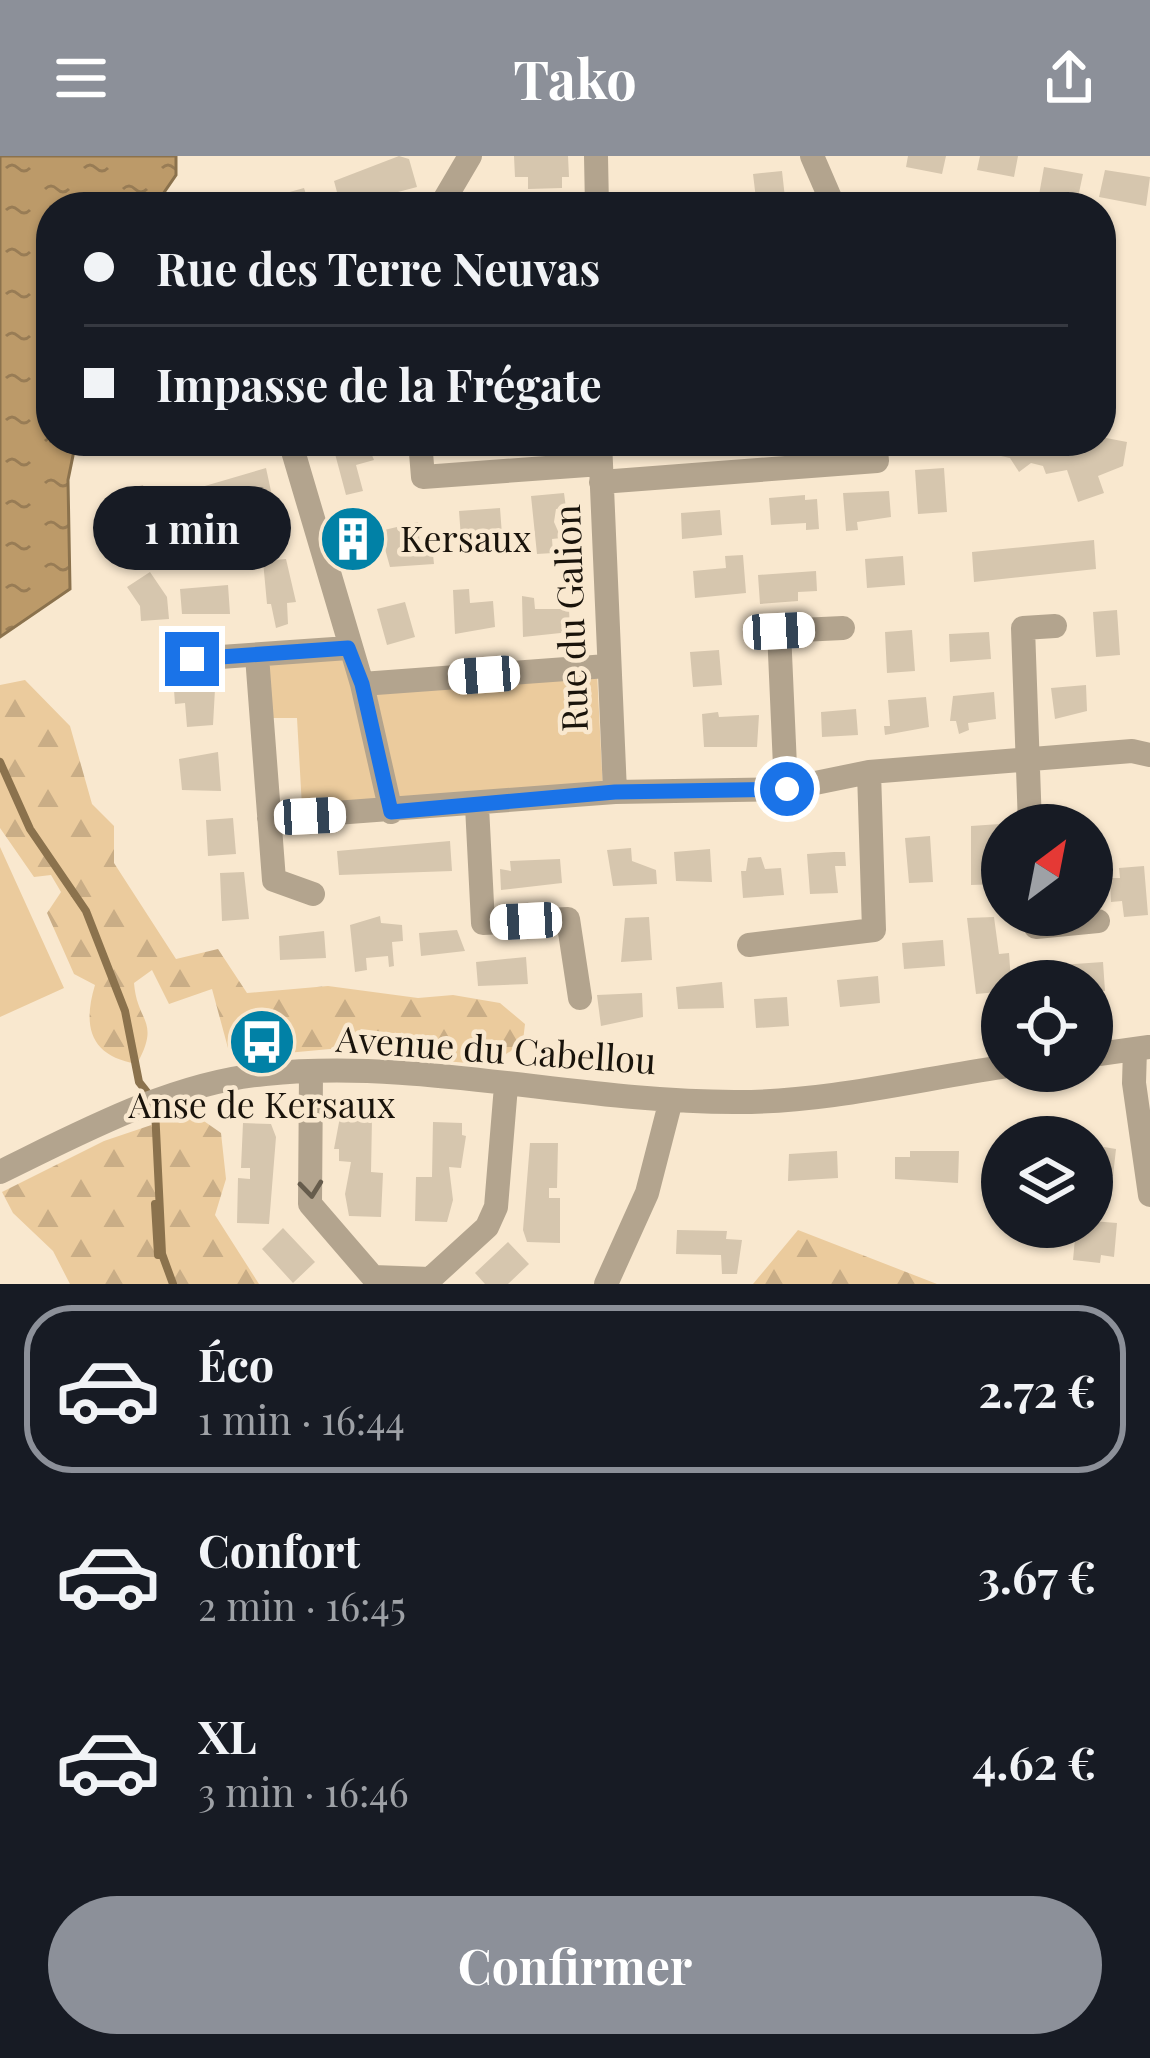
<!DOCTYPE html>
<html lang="fr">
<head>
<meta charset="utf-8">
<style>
  :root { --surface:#171b24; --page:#20242c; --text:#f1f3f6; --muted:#9ea1a6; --line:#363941; --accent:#8c9099 }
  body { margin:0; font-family:"Playfair Display",serif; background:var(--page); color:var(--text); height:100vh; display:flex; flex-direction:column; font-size:45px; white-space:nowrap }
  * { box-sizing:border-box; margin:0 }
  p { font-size:39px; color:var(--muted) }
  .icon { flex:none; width:66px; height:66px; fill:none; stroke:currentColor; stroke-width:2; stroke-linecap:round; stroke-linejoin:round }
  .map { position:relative; height:1128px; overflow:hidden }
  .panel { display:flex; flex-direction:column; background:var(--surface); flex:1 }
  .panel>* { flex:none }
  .banner { position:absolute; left:36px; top:36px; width:1080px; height:264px; border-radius:48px; box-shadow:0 3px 9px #0004; display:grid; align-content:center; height:264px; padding:0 48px; background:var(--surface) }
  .needle { width:78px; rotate:32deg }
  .controls { position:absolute; left:981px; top:648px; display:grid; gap:24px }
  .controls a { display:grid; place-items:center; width:132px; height:132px; border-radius:50%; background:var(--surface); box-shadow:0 3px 9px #0004; font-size:60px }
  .end { position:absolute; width:54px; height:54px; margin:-27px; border:15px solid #1a73e8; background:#fff; box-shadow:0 0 0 6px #fff }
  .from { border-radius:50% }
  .bubble { position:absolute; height:84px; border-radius:42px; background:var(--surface); box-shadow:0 3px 9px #0004; font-size:39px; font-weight:700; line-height:84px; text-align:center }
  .car { position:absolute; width:36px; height:72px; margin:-36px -18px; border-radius:15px; box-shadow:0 0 9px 3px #0007; background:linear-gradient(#fff 24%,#345 0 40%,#fff 0 76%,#345 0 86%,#fff 0) }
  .banner b { display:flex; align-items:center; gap:42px; height:114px; font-size:45px }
  .banner b+b { border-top:3px solid var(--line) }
  .banner i { width:30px; height:30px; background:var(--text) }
  ul { padding:21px 0 0; list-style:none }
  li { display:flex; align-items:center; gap:36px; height:168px; margin:0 24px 18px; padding:0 24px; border:6px solid transparent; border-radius:48px }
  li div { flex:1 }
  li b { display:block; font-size:45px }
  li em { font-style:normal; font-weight:700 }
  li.selected { border-color:var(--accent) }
  li>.icon { width:108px; height:108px; stroke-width:1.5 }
  .action { display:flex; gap:24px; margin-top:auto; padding:24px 48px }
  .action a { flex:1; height:138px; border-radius:72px; background:var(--accent); color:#fff; font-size:48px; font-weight:700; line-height:138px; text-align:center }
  header { display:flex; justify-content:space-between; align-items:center; height:156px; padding:0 48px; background:var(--accent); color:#fff; font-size:54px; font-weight:700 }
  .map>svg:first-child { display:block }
  .forest { fill:url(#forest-firs) }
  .green { fill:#ebcb9d }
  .water { fill:url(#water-ripples); stroke:#8b724d; stroke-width:3 }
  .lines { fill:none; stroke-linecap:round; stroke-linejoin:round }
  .stream { stroke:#8b724d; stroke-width:8 }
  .building { fill:#d6c6ae }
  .street { stroke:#b3a48e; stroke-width:24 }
  .oneway { stroke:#665c4c }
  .route { stroke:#1a73e8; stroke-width:15 }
  .labels { text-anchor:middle; stroke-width:9; stroke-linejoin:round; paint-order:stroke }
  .poi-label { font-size:36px; fill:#19130b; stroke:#f9e8cf; text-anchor:start }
  .street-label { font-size:36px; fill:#19130b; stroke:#f9e8cf }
</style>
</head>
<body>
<header><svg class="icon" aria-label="menu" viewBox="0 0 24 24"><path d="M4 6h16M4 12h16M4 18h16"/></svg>Tako<svg class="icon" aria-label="share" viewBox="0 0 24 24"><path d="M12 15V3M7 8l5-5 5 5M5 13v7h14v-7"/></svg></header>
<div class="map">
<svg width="1150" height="1128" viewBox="0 0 1150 1128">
  <defs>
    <pattern id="forest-firs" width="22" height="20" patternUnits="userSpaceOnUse" patternTransform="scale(3)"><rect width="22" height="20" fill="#ebcb9d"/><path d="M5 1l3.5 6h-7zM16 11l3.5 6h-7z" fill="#c9ad86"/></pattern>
    <pattern id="water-ripples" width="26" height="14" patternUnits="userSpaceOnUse" patternTransform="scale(3)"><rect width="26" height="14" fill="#bc9a69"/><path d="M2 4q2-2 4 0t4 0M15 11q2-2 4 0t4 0" fill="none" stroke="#987c55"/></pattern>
  </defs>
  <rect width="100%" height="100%" fill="#f9e8cf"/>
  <path class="forest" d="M25,524L70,570L92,648L114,670V707L176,803L218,793L247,837L328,830L418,842L453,839L500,847L525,868L523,885C494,913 471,907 433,904L417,880L361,873L341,892L244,901L228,892L212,833L169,848L152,814L134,827C137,867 161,864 137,908C91,900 82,872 95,829L74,818L47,757L61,736L51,719L34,721L0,672V529Z
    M172,962L201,963L221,977L226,1023L215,1059L259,1128H70L53,1095L13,1057L2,1036L104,985Z
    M798,1074L937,1128H753Z"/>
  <path class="green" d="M348,499L381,647L302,651L297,562H267L261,505Z
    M597,517L603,634L397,646L375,531Z
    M0,691L64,832L0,861Z"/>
  <path class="water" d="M0,0H176V19L154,51H51V285H76L68,324L70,433L0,481Z"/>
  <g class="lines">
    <path class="stream" d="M0,606L30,673L86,755L125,855L139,926L150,940
      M155,953L162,1098L173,1128
      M155,1048L158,1099"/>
  </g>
  <path class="building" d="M399,0L409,3L417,31L341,51L334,25Z
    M514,0H568L569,21H562V32L528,33V21H515Z
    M908,0H946L942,18L906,11Z
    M980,0H1018L1014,21L977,14Z
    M1044,11L1083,18L1077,46L1039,39Z
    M1105,14L1150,21L1146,50L1099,41Z
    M782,15L786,51H757L753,18Z
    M304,32L310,51H259L268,42Z
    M1101,281L1127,286L1123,310L1098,320L1104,337L1078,346L1067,314L1046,318L1043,310L1031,307L1019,316L1010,302L1001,300L1003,285L1086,290Z
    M366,285L374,304L356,309L363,335L346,339L334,294Z
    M266,312L274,349L255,354L252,346L205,358L198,332Z
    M944,312L947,356L918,358L915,314Z
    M143,329L152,366L126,373L116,336Z
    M889,335L891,361L857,366L858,374L846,375L843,337Z
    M564,337L566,352L556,353L554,366L561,382L552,383L553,397L537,398L531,340Z
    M805,339V344L817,343L819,373L806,374V367L771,369L769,342Z
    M500,352L502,379L461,382L459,355Z
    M720,354L722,379L682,383L681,357Z
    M418,366L420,391L432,389L434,408L390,411L380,375Z
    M1094,384L1096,413L974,426L972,396Z
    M743,399L746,437L695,442L693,415L726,412L725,400Z
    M903,400L905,429L867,432L865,403Z
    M286,403L296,446L287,447L288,468L276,472L271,448H267L263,405Z
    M816,415L817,435L798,436V445L760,448L758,419Z
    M150,416L167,441L169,463L141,465L140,450L127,431Z
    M228,429L230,458H182L180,433Z
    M469,433L470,447L493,445L495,471L455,478L453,434Z
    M522,440L534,442L535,453H569L570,476L523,481Z
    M405,446L415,481L387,489L377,453Z
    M1117,454L1120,499L1096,501L1093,456Z
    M912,474L915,515L887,517L885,476Z
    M989,476L991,503L950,506L949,478Z
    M719,494L722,529L693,531L690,496Z
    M1086,529L1087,555L1055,563L1051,532Z
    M215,533L213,569L187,571L185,547L175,548L174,534Z
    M994,536L996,563L968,567L969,574L959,578L956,565H950L953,540Z
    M926,541L929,571L885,579L884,570H890L888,544Z
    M856,553L858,579L822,581L821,556Z
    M718,556L719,561L759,559L757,591H704L702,558Z
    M218,596L221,635L182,634L179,603Z
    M233,662L236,698L208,700L206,664Z
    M1000,668V728L971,729V670Z
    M930,680L933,726L909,727L905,682Z
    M450,685L452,715L339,719L337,695Z
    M631,692L632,705L656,714L657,728L613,730L607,694Z
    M710,693L712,726L676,725L674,696Z
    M834,696H845L846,710H835L838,737L810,738L807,698Z
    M761,701L765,713L781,712L784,739L743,742L741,715H746L748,702Z
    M560,703L562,727L501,734L500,713L511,715L510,705Z
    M1144,710L1148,759L1124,761L1122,745L1111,746L1110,722H1120L1119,712Z
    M244,716L249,763L222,765L220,717Z
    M380,760L381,767L402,769L403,785L392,786L394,810L389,811L388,800L366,802L367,814L355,816L350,769Z
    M649,761L652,804L621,806L625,762Z
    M994,761L999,798L1009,797L1011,825L998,827V836L976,838L967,762Z
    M457,774L465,795L421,800L419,777Z
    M324,775L326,802L280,804L279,780Z
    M943,784L945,810L904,813L902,787Z
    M526,801L528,828L478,830L476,806Z
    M1103,806L1105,835L1092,836V825H1049V815L1061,814L1060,809Z
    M878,820L880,847L840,851L837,824Z
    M722,826L724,852L678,853L676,831Z
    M642,837L643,861L601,870L597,839Z
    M787,841L789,870L756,872L754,843Z
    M340,961L372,962L371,1016L383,1017L381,1061L349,1060L345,1038L351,1006L339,1005V993H334Z
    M433,966L462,967V979L466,980L461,1012L449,1011L453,1044L447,1066L415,1065L416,1021H432Z
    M243,967L271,968L276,981L269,1068L237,1067L238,1022L250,1023V1012H241Z
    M530,987H558L557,1032H549V1042H560V1087L527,1086L523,1074Z
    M1092,989L1116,993L1113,1020L1092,1019Z
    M837,995L838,1022L788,1025L789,998Z
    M910,995H959L958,1027L895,1023V1001H910Z
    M1092,1065L1117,1067L1114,1101L1101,1099L1100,1107L1073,1104L1076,1071H1092Z
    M283,1072L315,1106L293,1127L262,1093Z
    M677,1074L727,1075L726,1083L742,1084L737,1118H722L721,1099L676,1098Z
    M508,1086L529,1108L508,1128H485L475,1117Z"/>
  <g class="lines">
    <path class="street" d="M596,0L597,51
      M812,0L834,51
      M440,51L470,0
      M290,285L362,528L391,656
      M420,285L423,321L601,308
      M600,285L615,636
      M601,326L877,305L875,285
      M257,500L274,724L313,738
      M192,503L348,492
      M362,528L607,510
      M786,633L779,475L843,472
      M477,650L483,767L568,763L580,842
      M269,662L615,636L786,633L869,616L1132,595L1150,599
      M1030,669L1023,472L1055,470
      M1035,759L1036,771L1098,765
      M749,789L874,774L869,616
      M1135,893L1134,927L1150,1039
      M1092,899L1149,891
      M311,917L310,1048L373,1121L430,1123L487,1071L496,1051L506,930
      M0,1016C82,976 172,927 265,918C423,902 580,947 739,946C827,946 915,924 1002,911
      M606,1128L647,1037L671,944"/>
  </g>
  <defs><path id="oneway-chevron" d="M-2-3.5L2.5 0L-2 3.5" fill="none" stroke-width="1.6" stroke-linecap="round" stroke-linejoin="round" transform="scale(3)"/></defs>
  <use class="oneway" href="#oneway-chevron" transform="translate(311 1033) rotate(84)"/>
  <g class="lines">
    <path class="route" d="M192,503L348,492L362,528L391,656L615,636L787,633"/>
  </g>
  <defs>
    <g id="building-disc" transform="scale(3.45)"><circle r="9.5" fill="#0181a6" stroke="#f9e8cf"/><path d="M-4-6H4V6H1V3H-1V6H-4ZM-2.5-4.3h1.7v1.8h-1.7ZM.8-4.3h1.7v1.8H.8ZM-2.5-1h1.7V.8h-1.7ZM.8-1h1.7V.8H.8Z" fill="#fff"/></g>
    <g id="bus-disc" transform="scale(3.45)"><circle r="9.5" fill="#0181a6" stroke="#f9e8cf"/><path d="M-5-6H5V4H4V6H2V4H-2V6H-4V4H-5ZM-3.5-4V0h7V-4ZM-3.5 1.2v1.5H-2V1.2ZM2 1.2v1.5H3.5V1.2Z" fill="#fff"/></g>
  </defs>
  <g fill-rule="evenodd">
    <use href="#building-disc" x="353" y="383"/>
    <use href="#bus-disc" x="262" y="886"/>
  </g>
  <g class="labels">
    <g class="poi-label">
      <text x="400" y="396">Kersaux</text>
      <text x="262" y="962" text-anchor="middle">Anse de Kersaux</text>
    </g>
    <g class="street-label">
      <text transform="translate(571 462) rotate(-92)" y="13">Rue du Galion</text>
      <text transform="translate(496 894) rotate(4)" y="13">Avenue du Cabellou</text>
    </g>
  </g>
</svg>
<div class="controls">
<a><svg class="needle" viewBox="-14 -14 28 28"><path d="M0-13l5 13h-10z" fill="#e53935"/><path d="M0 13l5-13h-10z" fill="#9ea1a6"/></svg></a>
<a><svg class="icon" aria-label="locate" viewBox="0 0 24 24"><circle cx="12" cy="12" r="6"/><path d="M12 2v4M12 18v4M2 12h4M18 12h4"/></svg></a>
<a><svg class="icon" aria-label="layers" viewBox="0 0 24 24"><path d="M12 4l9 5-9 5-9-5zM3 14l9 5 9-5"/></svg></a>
</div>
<i class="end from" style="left:787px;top:633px"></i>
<i class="end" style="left:192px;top:503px"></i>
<div class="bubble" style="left:93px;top:330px;width:198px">1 min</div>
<i class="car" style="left:779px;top:475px;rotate:87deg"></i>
<i class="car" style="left:484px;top:519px;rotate:266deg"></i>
<i class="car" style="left:310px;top:660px;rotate:87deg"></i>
<i class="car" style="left:526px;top:765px;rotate:267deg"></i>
<div class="banner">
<b><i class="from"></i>Rue des Terre Neuvas</b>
<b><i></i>Impasse de la Frégate</b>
</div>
</div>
<section class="panel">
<ul>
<li class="selected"><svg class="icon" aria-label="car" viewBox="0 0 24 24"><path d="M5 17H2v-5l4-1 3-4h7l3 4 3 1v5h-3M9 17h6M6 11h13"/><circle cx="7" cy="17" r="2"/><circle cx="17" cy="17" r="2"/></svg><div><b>Éco</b><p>1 min · 16:44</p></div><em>2.72 €</em></li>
<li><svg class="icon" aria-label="car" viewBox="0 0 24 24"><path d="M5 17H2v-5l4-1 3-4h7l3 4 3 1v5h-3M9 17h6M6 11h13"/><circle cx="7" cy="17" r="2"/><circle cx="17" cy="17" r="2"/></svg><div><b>Confort</b><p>2 min · 16:45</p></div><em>3.67 €</em></li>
<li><svg class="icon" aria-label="car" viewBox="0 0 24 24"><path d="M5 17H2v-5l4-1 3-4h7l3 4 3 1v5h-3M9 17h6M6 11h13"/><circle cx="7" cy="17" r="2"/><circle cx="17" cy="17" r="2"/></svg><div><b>XL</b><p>3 min · 16:46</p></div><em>4.62 €</em></li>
</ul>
<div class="action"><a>Confirmer</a></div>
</section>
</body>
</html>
